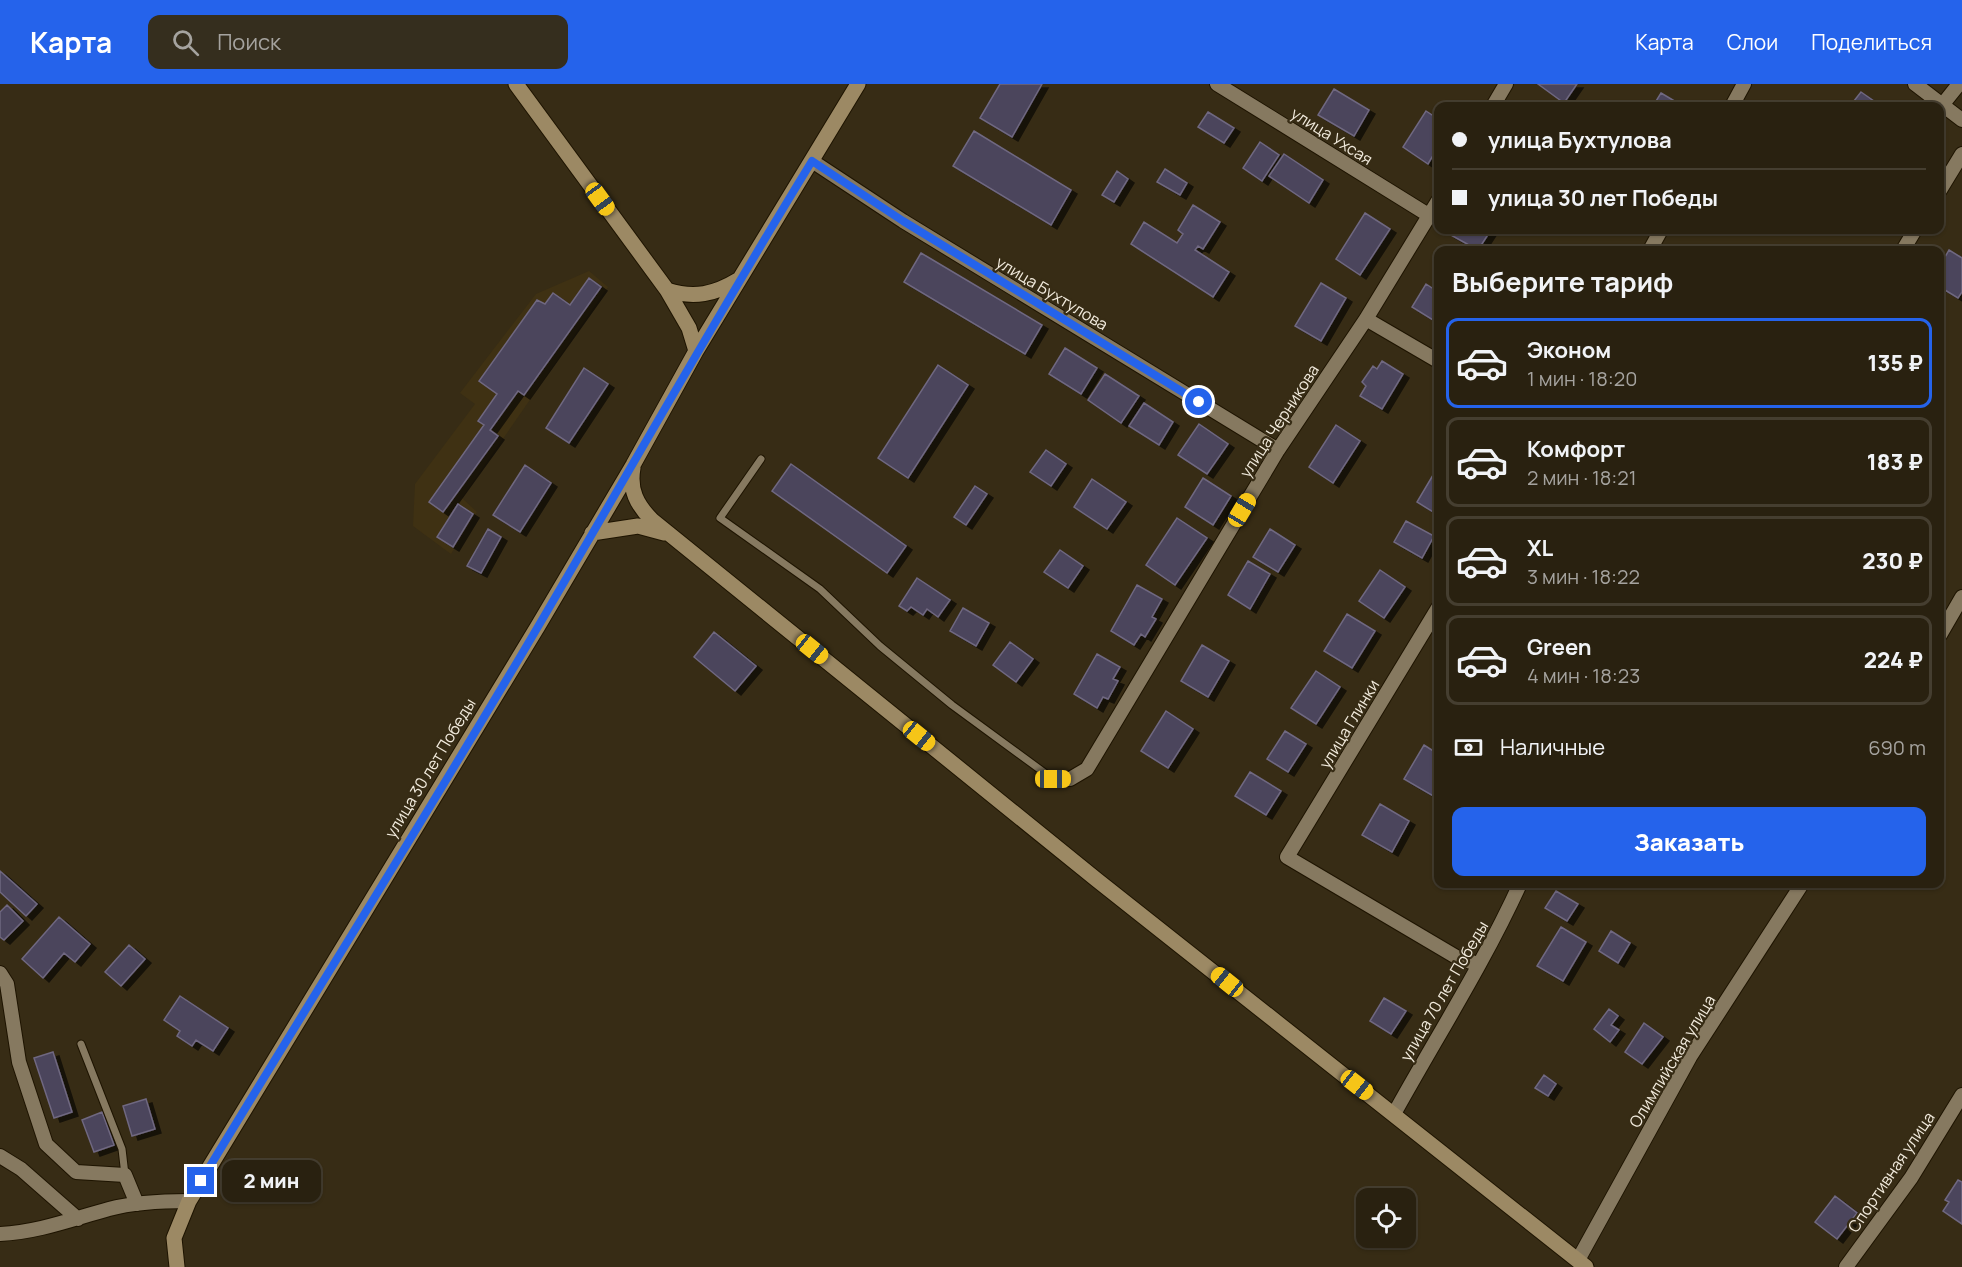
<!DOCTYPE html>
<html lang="ru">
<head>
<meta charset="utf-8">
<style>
  :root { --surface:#292110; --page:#352e1e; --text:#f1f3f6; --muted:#a5a39f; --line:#453e30; --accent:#2563eb }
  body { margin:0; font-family:Manrope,sans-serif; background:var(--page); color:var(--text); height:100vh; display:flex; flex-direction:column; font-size:22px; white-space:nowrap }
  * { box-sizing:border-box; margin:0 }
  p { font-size:20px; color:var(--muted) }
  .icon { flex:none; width:33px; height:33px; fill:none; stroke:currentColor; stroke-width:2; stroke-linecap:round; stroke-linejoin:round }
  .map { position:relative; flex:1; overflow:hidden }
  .drawer { position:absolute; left:1434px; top:162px; width:510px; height:642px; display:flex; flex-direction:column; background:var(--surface); border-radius:12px; box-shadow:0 2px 4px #0004,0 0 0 2px var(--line) }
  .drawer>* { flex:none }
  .top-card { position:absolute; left:1434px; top:18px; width:510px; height:132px; border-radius:12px; box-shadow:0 2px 4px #0004,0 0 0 2px var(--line); display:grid; align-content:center; height:132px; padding:0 18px; background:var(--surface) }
  .tools { position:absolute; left:1356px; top:1104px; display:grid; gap:12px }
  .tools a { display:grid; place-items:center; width:60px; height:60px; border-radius:12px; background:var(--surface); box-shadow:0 2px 4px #0004,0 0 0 2px var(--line); font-size:30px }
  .end { position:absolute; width:27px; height:27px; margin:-14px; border:8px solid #2563eb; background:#fff; box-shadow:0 0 0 3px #fff }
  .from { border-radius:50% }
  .bubble { position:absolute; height:42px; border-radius:12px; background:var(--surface); box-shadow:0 2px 4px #0004,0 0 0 2px var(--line); font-size:20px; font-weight:800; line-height:42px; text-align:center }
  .car { position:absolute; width:18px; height:36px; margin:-18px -9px; border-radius:8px; box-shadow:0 0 4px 2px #0007; background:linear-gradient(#f5c518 24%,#345 0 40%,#f5c518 0 76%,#345 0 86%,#f5c518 0) }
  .top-card b { display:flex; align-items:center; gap:21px; height:57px; font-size:22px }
  .top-card b+b { border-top:2px solid var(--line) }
  .top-card i { width:15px; height:15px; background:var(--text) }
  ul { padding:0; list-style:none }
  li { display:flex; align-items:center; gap:18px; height:90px; margin:0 12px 9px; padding:0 6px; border:3px solid var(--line); border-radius:12px }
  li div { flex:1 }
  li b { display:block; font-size:22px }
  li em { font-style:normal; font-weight:800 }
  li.on { border-color:var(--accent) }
  li>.icon { width:54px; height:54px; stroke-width:1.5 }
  h2 { padding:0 18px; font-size:27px; line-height:72px }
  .pay { display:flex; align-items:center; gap:15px; height:66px; padding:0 18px; font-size:22px }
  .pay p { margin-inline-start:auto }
  .button { display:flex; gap:12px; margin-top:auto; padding:12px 18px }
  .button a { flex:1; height:69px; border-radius:12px; background:var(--accent); color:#fff; font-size:24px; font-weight:800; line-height:69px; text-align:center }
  header { display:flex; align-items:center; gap:36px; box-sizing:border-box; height:84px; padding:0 30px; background:var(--accent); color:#fff }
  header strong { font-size:28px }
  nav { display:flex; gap:33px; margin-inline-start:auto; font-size:21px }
  .search { width:420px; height:54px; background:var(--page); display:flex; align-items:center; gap:15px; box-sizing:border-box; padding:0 21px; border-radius:12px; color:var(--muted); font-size:22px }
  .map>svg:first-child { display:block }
  .built { fill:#3f3113 }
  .building { fill:#4b445b; stroke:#6f6881; stroke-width:1.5; filter:url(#shadow) }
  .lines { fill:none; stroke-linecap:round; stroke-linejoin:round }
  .lane-casing { stroke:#1e1401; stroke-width:9 }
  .street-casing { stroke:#1e1401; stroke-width:16 }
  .secondary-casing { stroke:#1e1401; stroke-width:17 }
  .lane { stroke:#867960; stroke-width:7 }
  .street { stroke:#867960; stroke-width:14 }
  .secondary { stroke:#9c8964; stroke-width:15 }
  .route { stroke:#2563eb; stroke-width:8 }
  .labels { text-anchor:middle; stroke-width:4.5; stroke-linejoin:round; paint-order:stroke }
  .street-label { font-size:16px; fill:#f2ebdd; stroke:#372c15 }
</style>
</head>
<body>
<header>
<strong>Карта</strong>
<div class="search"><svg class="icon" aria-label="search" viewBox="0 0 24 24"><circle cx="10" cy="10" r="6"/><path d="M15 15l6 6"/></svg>Поиск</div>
<nav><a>Карта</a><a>Слои</a><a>Поделиться</a></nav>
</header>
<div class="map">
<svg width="1962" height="1183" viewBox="0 0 1962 1183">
  <defs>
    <filter id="shadow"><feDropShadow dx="6" dy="4" stdDeviation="0" flood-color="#0009"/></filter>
  </defs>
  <rect width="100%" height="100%" fill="#372c15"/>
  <path class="built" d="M589,187L608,203L462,414L477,428L451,470L413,442L415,400L475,320L460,309L536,210Z"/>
  <path class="building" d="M1000,0H1042L1012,53L980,34Z
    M1538,0H1577L1564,19Z
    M1334,5L1369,26L1354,52L1318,31Z
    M1861,8L1881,22H1850Z
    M1661,9L1683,22H1653Z
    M1426,27L1438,35V63L1428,80L1403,63Z
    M1208,28L1234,44L1224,59L1198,43Z
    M974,47L1071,106L1051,141L953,82Z
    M1260,58L1279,71L1262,97L1243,84Z
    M1284,70L1323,96L1309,119L1269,92Z
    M1165,85L1187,99L1180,111L1157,98Z
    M1117,87L1128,95L1114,118L1102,111Z
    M1193,121L1220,138L1203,165L1198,162L1195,166L1229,188L1213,213L1131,160L1144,138L1177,159L1183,150L1178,146Z
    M1365,129L1390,145L1360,191L1336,175Z
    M1452,146H1491L1478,166L1449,150Z
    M1949,166L1962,174V208L1958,214L1940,203V182Z
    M921,169L1042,241L1025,270L904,198Z
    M589,194L601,203L524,311L518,307L490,346L498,352L443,428L429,418L484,341L478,337L497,310L479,297L537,216L545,220L553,209L570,221Z
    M1321,199L1346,214L1321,257L1295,242Z
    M1426,200L1438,208V228L1433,236L1412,223Z
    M1065,264L1097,284L1081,310L1049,290Z
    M1382,277L1403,290L1382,325L1360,312L1366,302L1362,298L1373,282L1377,285Z
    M938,281L968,301L908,394L878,374Z
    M584,284L608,300L569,359L546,344Z
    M1105,290L1139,312L1121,339L1088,316Z
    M1144,319L1173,338L1159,361L1129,342Z
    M1199,340L1228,360L1207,390L1178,371Z
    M1336,341L1360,357L1333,399L1309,383Z
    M1046,366L1066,380L1051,402L1030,388Z
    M791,380L906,462L887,489L772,407Z
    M525,381L551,399L520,448L493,431Z
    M1436,386L1438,387V431L1417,418Z
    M1203,394L1231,412L1213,441L1185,423Z
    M1092,395L1126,418L1107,445L1074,423Z
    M975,402L987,410L966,441L954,433Z
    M458,420L473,430L453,463L437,453Z
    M1177,434L1207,454L1175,501L1146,481Z
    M1406,437L1434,452L1422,474L1394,458Z
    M488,445L501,453L481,489L467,482Z
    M1270,445L1295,461L1278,488L1253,473Z
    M1060,466L1083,482L1068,504L1044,488Z
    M1248,477L1270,490L1250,525L1228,511Z
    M1380,486L1405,503L1384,534L1359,517Z
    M917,494L950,516L938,533L927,525L923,531L911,523L907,527L899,522Z
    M1137,501L1162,515L1152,533L1156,535L1145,553L1141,550L1134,561L1111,547Z
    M963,524L989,539L976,562L950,547Z
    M1347,530L1375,547L1352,584L1324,567Z
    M714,548L756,582L735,607L694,573Z
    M1010,558L1033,575L1016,598L993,581Z
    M1202,561L1229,577L1208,613L1181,597Z
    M1097,570L1120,583L1113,595L1118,597L1108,615L1103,613L1097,624L1074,610Z
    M1316,587L1340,603L1316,640L1291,624Z
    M1166,627L1193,645L1168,684L1141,667Z
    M1285,647L1306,660L1288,688L1267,675Z
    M1424,661L1438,670V707L1435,713L1404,695Z
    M1250,688L1281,707L1266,731L1235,712Z
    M1380,720L1409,737L1392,768L1362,751Z
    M0,787L37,820L26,832L0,808Z
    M1556,807L1578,820L1567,837L1545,824Z
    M7,821L23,837L4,856L0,853V828Z
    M59,833L90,860L75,878L64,869L43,894L22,875Z
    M1561,843L1586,858L1563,897L1537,882Z
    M1611,847L1630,859L1618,879L1599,867Z
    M129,861L145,875L121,902L105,888Z
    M180,912L228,944L213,967L196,956L192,962L177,952L180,947L164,936Z
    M1384,914L1406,927L1391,950L1370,937Z
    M1609,925L1618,932L1611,941L1619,946L1610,958L1594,945Z
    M1644,939L1663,953L1642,980L1625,968Z
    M53,968L72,1028L54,1034L34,974Z
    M1544,991L1556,1000L1548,1012L1535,1004Z
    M146,1015L155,1045L132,1052L123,1022Z
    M102,1028L114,1061L94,1068L82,1036Z
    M1958,1096L1962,1098V1140L1943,1127L1949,1118L1945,1116Z
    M1835,1112L1857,1129L1837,1155L1815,1138Z"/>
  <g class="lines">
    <g class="lane-casing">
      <path id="lane" d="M761,375L720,434L820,505L880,562L952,621L1053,695H1070
        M81,960L122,1065L125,1091"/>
    </g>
    <g class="street-casing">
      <path id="street" d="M1217,0L1430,132
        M1915,0L1962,36
        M1943,20L1959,0
        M1493,22L1506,0
        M1732,22L1744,0
        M812,77L903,137L1278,366
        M1940,106L1962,70
        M1650,166L1661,146
        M1903,166L1915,146
        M1366,235L1438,277
        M1438,524L1287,773L1458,874L1478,880
        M1940,551L1962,513
        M1070,695L1087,685L1278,366L1366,235L1438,117
        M0,889L7,900L19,978L46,1060L76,1088L125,1091L137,1120
        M1394,1030C1436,954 1484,879 1520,800
        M0,1072L21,1085L78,1135
        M0,1150C39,1148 72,1135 109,1125C135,1118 162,1117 189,1117
        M1578,1176L1690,973L1802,800
        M1846,1183L1911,1094L1962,1011"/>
    </g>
    <g class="secondary-casing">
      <path id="secondary" d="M516,0L667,206L689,244L696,267
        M667,206C694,215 715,210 738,196
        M633,384C629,406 637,421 652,436L1097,796L1586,1183
        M592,449L638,442L664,449
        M177,1183L174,1154L189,1117L538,542L633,381L696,267L858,0"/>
    </g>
    <use href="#lane" class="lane"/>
    <use href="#street" class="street"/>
    <use href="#secondary" class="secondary"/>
  </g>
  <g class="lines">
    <path class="route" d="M201,1097C313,912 429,728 539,541C630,386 718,230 812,77L903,137L1199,318"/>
  </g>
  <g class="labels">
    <g class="street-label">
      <text transform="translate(1332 52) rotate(32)" y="6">улица Ухсая</text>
      <text transform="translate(1052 209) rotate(31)" y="6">улица Бухтулова</text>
      <text transform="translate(1279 337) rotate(-57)" y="6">улица Черникова</text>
      <text transform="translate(1349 640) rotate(-59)" y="6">улица Глинки</text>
      <text transform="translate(430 684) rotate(-59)" y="6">улица 30 лет Победы</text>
      <text transform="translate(1444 907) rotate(-60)" y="6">улица 70 лет Победы</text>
      <text transform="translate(1672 977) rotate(-59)" y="6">Олимпийская улица</text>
      <text transform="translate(1891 1088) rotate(-56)" y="6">Спортивная улица</text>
    </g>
  </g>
</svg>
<div class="tools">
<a><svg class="icon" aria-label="locate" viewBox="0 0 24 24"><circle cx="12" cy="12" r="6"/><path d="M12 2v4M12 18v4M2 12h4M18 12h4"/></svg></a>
</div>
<i class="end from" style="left:1199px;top:318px"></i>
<i class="end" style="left:201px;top:1097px"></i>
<div class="bubble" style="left:222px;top:1076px;width:99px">2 мин</div>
<i class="car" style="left:600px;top:115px;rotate:144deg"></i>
<i class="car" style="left:1242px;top:426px;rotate:31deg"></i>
<i class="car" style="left:812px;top:565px;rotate:129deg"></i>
<i class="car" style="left:919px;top:652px;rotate:129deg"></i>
<i class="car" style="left:1053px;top:695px;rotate:90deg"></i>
<i class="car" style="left:1227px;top:898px;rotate:309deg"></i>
<i class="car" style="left:1357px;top:1001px;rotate:128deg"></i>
<div class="top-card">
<b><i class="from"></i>улица Бухтулова</b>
<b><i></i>улица 30 лет Победы</b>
</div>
<section class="drawer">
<h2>Выберите тариф</h2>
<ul>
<li class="on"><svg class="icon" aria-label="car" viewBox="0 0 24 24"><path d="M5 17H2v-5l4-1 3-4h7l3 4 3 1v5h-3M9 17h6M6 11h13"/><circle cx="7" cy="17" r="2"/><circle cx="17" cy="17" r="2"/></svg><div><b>Эконом</b><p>1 мин · 18:20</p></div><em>135 ₽</em></li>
<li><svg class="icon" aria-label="car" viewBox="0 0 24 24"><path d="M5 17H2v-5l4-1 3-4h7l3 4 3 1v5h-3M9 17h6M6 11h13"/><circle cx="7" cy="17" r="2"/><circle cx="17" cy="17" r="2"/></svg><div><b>Комфорт</b><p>2 мин · 18:21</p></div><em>183 ₽</em></li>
<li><svg class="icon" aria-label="car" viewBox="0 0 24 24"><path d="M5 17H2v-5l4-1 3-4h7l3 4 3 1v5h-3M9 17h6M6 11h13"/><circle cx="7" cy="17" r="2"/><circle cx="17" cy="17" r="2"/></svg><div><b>XL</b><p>3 мин · 18:22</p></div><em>230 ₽</em></li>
<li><svg class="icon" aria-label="car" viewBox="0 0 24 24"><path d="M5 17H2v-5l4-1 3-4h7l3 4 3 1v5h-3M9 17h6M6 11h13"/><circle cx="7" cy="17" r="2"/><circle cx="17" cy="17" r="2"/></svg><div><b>Green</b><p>4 мин · 18:23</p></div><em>224 ₽</em></li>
</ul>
<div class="pay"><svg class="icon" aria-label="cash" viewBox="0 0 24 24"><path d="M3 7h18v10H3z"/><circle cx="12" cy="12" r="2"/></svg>Наличные<p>690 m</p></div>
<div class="button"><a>Заказать</a></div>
</section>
</div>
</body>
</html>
